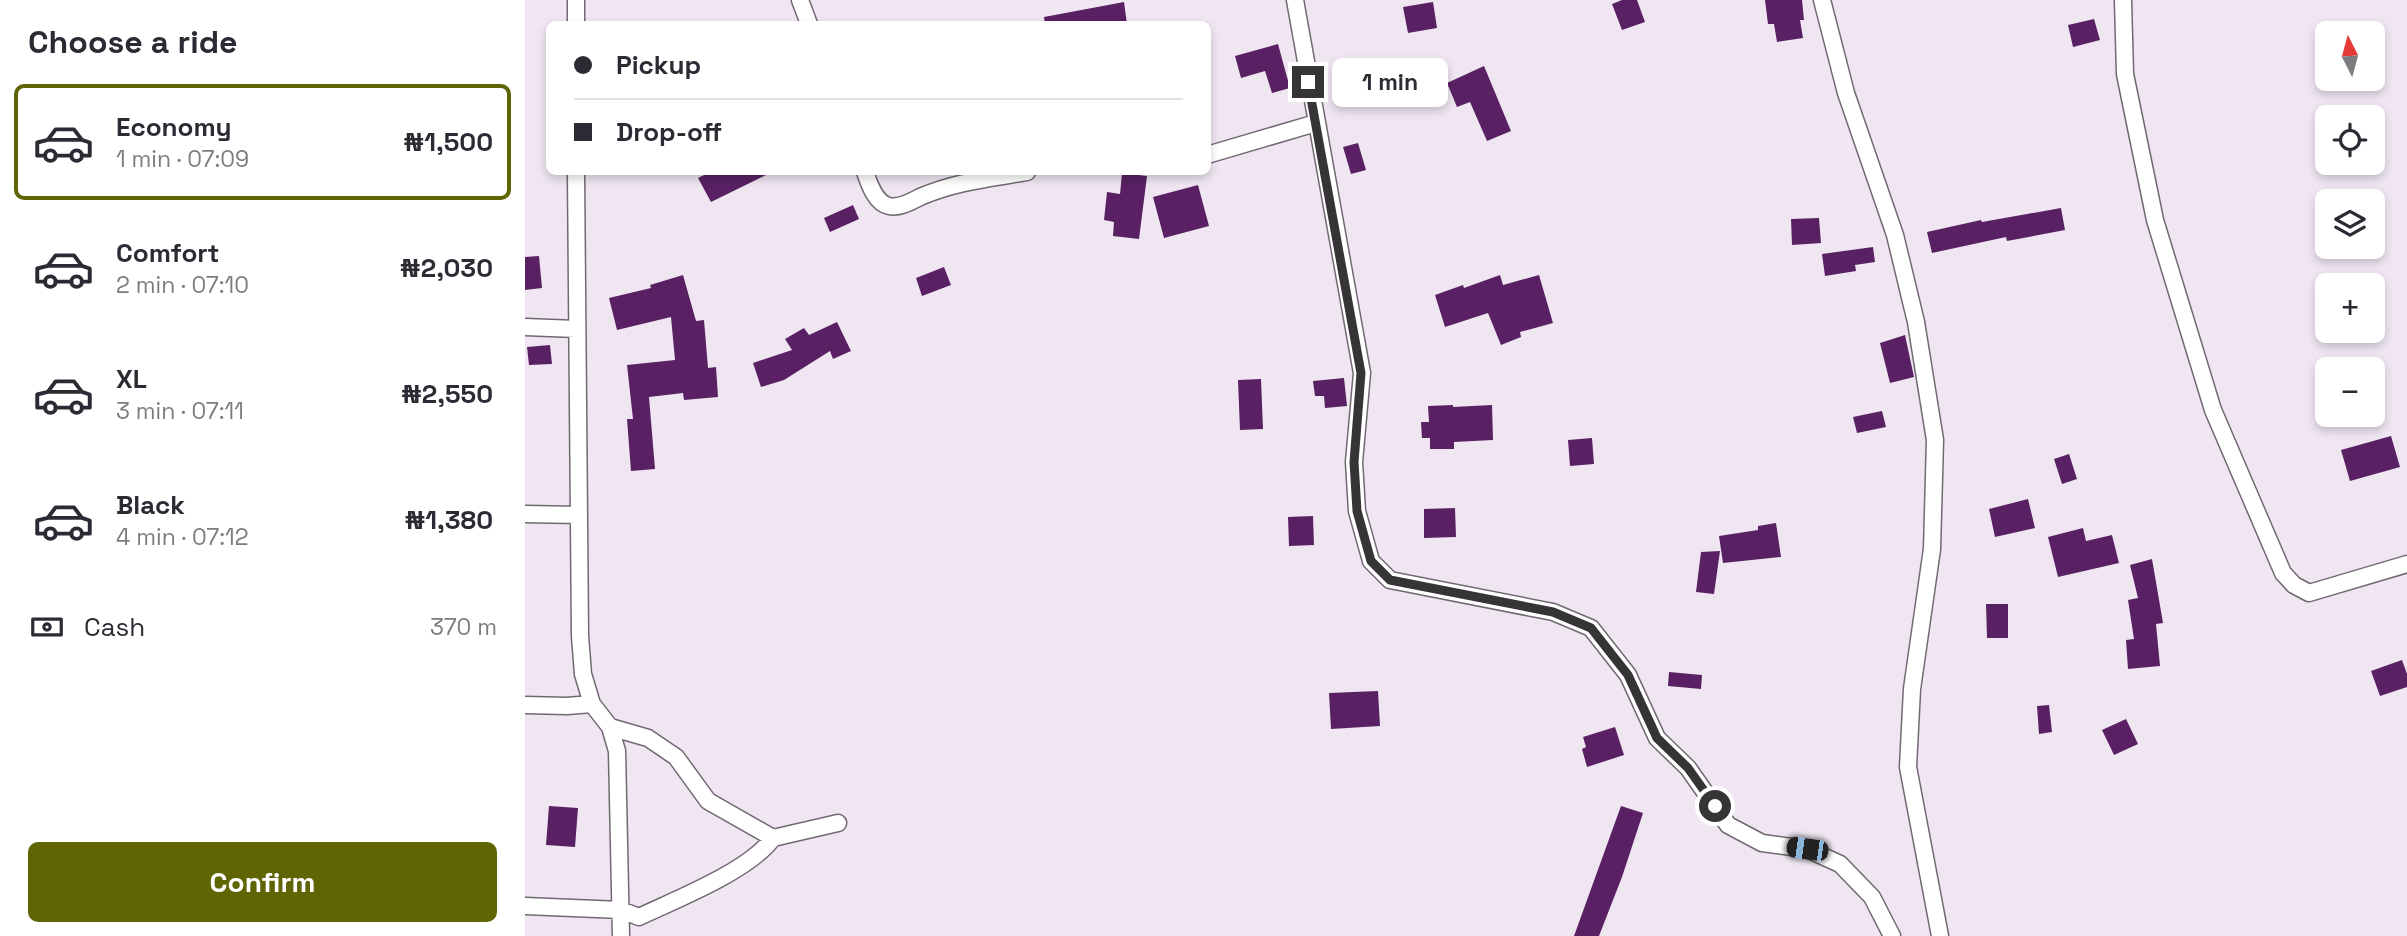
<!DOCTYPE html>
<html lang="en">
<head>
<meta charset="utf-8">
<style>
  :root { --surface:#fff; --page:#f2f2f3; --text:#2b2b33; --muted:#7c7c81; --line:#e1e1e2; --accent:#5f6502 }
  body { margin:0; font-family:"Space Grotesk",sans-serif; background:var(--page); color:var(--text); height:100vh; display:flex; flex-direction:column; font-size:26px; white-space:nowrap }
  * { box-sizing:border-box; margin:0 }
  p { font-size:23px; color:var(--muted) }
  .icon { flex:none; width:38px; height:38px; fill:none; stroke:currentColor; stroke-width:2; stroke-linecap:round; stroke-linejoin:round }
  .map { position:relative; flex:1; overflow:hidden }
  .sheet { display:flex; flex-direction:column; background:var(--surface); width:525px }
  .sheet>* { flex:none }
  .hud { position:absolute; left:21px; top:21px; width:665px; height:154px; border-radius:10px; box-shadow:0 4px 10px #0003; display:grid; align-content:center; height:154px; padding:0 28px; background:var(--surface) }
  .needle { width:46px; rotate:354deg }
  .tools { position:absolute; left:1790px; top:21px; display:grid; gap:14px }
  .tools a { display:grid; place-items:center; width:70px; height:70px; border-radius:10px; background:var(--surface); box-shadow:0 4px 10px #0003; font-size:35px }
  .end { position:absolute; width:32px; height:32px; margin:-16px; border:9px solid #373438; background:#fff; box-shadow:0 0 0 4px #fff }
  .from { border-radius:50% }
  .bubble { position:absolute; height:49px; border-radius:10px; background:var(--surface); box-shadow:0 4px 10px #0003; font-size:23px; font-weight:700; line-height:49px; text-align:center }
  .car { position:absolute; width:21px; height:42px; margin:-21px -10px; border-radius:9px; box-shadow:0 0 5px 2px #0007; background:linear-gradient(#222 24%,#8ab4d8 0 40%,#222 0 76%,#8ab4d8 0 86%,#222 0) }
  .hud b { display:flex; align-items:center; gap:24px; height:66px; font-size:26px }
  .hud b+b { border-top:2px solid var(--line) }
  .hud i { width:18px; height:18px; background:var(--text) }
  ul { padding:0; list-style:none }
  li { display:flex; align-items:center; gap:21px; height:116px; margin:0 14px 10px; padding:0 14px; border:4px solid transparent; border-radius:10px }
  li div { flex:1 }
  li b { display:block; font-size:26px }
  li em { font-style:normal; font-weight:700 }
  li.current { border-color:var(--accent) }
  li>.icon { width:63px; height:63px; stroke-width:1.5 }
  h2 { padding:0 28px; font-size:32px; line-height:84px }
  .pay { display:flex; align-items:center; gap:18px; height:77px; padding:0 28px; font-size:26px }
  .pay p { margin-inline-start:auto }
  .primary-button { display:flex; gap:14px; margin-top:auto; padding:14px 28px }
  .primary-button a { flex:1; height:80px; border-radius:10px; background:var(--accent); color:#fff; font-size:28px; font-weight:700; line-height:80px; text-align:center }
  main { display:flex; flex:1; min-height:0 }
  .map>svg:first-child { display:block }
  .building { fill:#592163 }
  .lines { fill:none; stroke-linecap:round; stroke-linejoin:round }
  .minor-casing { stroke:#716972; stroke-width:19 }
  .minor { stroke:#fff; stroke-width:16 }
  .route { stroke:#373438; stroke-width:9 }
</style>
</head>
<body>
<main>
<section class="sheet">
<h2>Choose a ride</h2>
<ul>
<li class="current"><svg class="icon" aria-label="car" viewBox="0 0 24 24"><path d="M5 17H2v-5l4-1 3-4h7l3 4 3 1v5h-3M9 17h6M6 11h13"/><circle cx="7" cy="17" r="2"/><circle cx="17" cy="17" r="2"/></svg><div><b>Economy</b><p>1 min · 07:09</p></div><em>₦1,500</em></li>
<li><svg class="icon" aria-label="car" viewBox="0 0 24 24"><path d="M5 17H2v-5l4-1 3-4h7l3 4 3 1v5h-3M9 17h6M6 11h13"/><circle cx="7" cy="17" r="2"/><circle cx="17" cy="17" r="2"/></svg><div><b>Comfort</b><p>2 min · 07:10</p></div><em>₦2,030</em></li>
<li><svg class="icon" aria-label="car" viewBox="0 0 24 24"><path d="M5 17H2v-5l4-1 3-4h7l3 4 3 1v5h-3M9 17h6M6 11h13"/><circle cx="7" cy="17" r="2"/><circle cx="17" cy="17" r="2"/></svg><div><b>XL</b><p>3 min · 07:11</p></div><em>₦2,550</em></li>
<li><svg class="icon" aria-label="car" viewBox="0 0 24 24"><path d="M5 17H2v-5l4-1 3-4h7l3 4 3 1v5h-3M9 17h6M6 11h13"/><circle cx="7" cy="17" r="2"/><circle cx="17" cy="17" r="2"/></svg><div><b>Black</b><p>4 min · 07:12</p></div><em>₦1,380</em></li>
</ul>
<div class="pay"><svg class="icon" aria-label="cash" viewBox="0 0 24 24"><path d="M3 7h18v10H3z"/><circle cx="12" cy="12" r="2"/></svg>Cash<p>370 m</p></div>
<div class="primary-button"><a>Confirm</a></div>
</section>
<div class="map">
<svg width="1882" height="936" viewBox="0 0 1882 936">
  <rect width="100%" height="100%" fill="#efe6f1"/>
  <path class="building" d="M1097,0H1112L1120,22L1097,30L1087,4Z
    M1240,0H1277L1279,20H1275L1278,38L1252,42L1249,24H1243Z
    M599,2L602,24H520L519,17Z
    M908,2L912,28L883,33L878,7Z
    M1569,19L1575,40L1548,47L1543,25Z
    M753,44L765,88L747,93L740,71L716,78L710,56Z
    M959,66L986,131L962,141L945,102L932,107L922,83Z
    M833,143L841,170L826,174L818,147Z
    M185,172H247L186,202L173,178Z
    M597,173L622,176L614,239L588,236L589,222L579,220L582,192L595,194Z
    M673,185L684,226L639,238L628,197Z
    M328,205L334,219L305,232L299,218Z
    M1536,208L1540,230L1482,241L1481,237L1407,253L1402,232L1456,220L1457,222Z
    M1294,218L1296,243L1267,245L1266,219Z
    M1348,247L1350,262L1330,265L1331,271L1300,276L1297,254Z
    M14,256L17,288L0,290V257Z
    M419,267L426,285L397,296L391,278Z
    M158,275L171,321L179,320L183,368L191,367L193,397L159,400L158,393L124,397L130,469L106,471L102,419H108L102,365L150,360L146,317L92,330L84,298L126,288L125,285Z
    M975,275L978,285L1014,275L1028,323L995,332L996,337L976,345L963,313L920,327L910,295L938,285L939,288Z
    M312,322L326,351L308,359L305,351L259,380L236,387L228,363L267,350L260,339L279,328L284,335Z
    M1380,335L1389,377L1365,383L1355,343Z
    M25,345L27,364L4,365L2,347Z
    M819,378L822,406L800,408L799,396H790L788,381Z
    M736,379L738,429L715,430L713,380Z
    M928,405V407L967,405L968,440L929,442V449H905V438H897L896,422H904L903,406Z
    M1357,411L1361,427L1332,433L1328,417Z
    M1866,436L1875,467L1825,481L1816,450Z
    M1067,438L1069,464L1045,466L1043,440Z
    M1544,454L1552,479L1537,484L1529,459Z
    M1503,499L1510,528L1470,537L1464,509Z
    M930,508L931,537L899,538V509Z
    M788,516L789,545L764,546L763,517Z
    M1251,523L1256,557L1198,563L1194,536L1233,530V526Z
    M1558,528L1561,541L1587,535L1594,563L1533,577L1523,537Z
    M1195,551L1189,594L1171,592L1176,552Z
    M1627,559L1638,623L1631,624L1635,666L1603,669L1601,640L1609,639L1603,600L1613,598L1605,565Z
    M1461,604H1483V638H1462Z
    M1877,660L1882,674V687L1855,696L1846,671Z
    M1144,672L1177,675L1176,689L1143,686Z
    M853,691L855,726L806,729L804,693Z
    M1524,705L1527,732L1514,734L1512,706Z
    M1601,719L1613,744L1589,755L1577,730Z
    M1090,727L1099,755L1062,767L1057,749L1061,747L1058,737Z
    M24,806L53,808L50,847L21,845Z
    M1096,806L1118,813L1097,877L1074,936H1049Z"/>
  <g class="lines">
    <g class="minor-casing">
      <path id="minor" d="M51,0V24
        M275,0L284,24
        M770,0L837,373L829,462L832,511L846,561L865,580L1028,612L1066,628L1103,675L1132,738L1163,768L1203,825L1237,843L1282,849L1315,864L1347,897L1367,936
        M1297,0L1321,93L1370,235L1391,322L1410,440L1407,549L1387,689L1383,767L1415,936
        M1598,0L1600,74L1630,220L1688,410L1758,573L1769,585L1784,593L1882,564
        M682,155L791,123
        M51,172L55,636L58,674L67,704L85,727L92,751L96,936
        M340,172C344,183 350,203 364,206C375,208 385,202 395,197C429,182 466,178 502,172
        M0,327L51,329
        M0,514L54,515
        M0,705L42,706L67,704
        M85,727L123,738L151,757L183,801L248,838
        M0,906L96,910L114,917C152,899 224,871 248,838L313,823"/>
    </g>
    <use href="#minor" class="minor"/>
  </g>
  <g class="lines">
    <path class="route" d="M783,82L836,373L829,462L832,511L846,561L865,580L1028,612L1066,628L1103,675L1132,738L1163,768L1190,806"/>
  </g>
</svg>
<div class="tools">
<a><svg class="needle" viewBox="-14 -14 28 28"><path d="M0-13l5 13h-10z" fill="#e53935"/><path d="M0 13l5-13h-10z" fill="#7c7c81"/></svg></a>
<a><svg class="icon" aria-label="locate" viewBox="0 0 24 24"><circle cx="12" cy="12" r="6"/><path d="M12 2v4M12 18v4M2 12h4M18 12h4"/></svg></a>
<a><svg class="icon" aria-label="layers" viewBox="0 0 24 24"><path d="M12 4l9 5-9 5-9-5zM3 14l9 5 9-5"/></svg></a>
<a>+</a>
<a>−</a>
</div>
<i class="end from" style="left:1190px;top:806px"></i>
<i class="end" style="left:783px;top:82px"></i>
<div class="bubble" style="left:807px;top:58px;width:116px">1 min</div>
<i class="car" style="left:1282px;top:849px;rotate:278deg"></i>
<div class="hud">
<b><i class="from"></i>Pickup</b>
<b><i></i>Drop-off</b>
</div>
</div>
</main>
</body>
</html>
